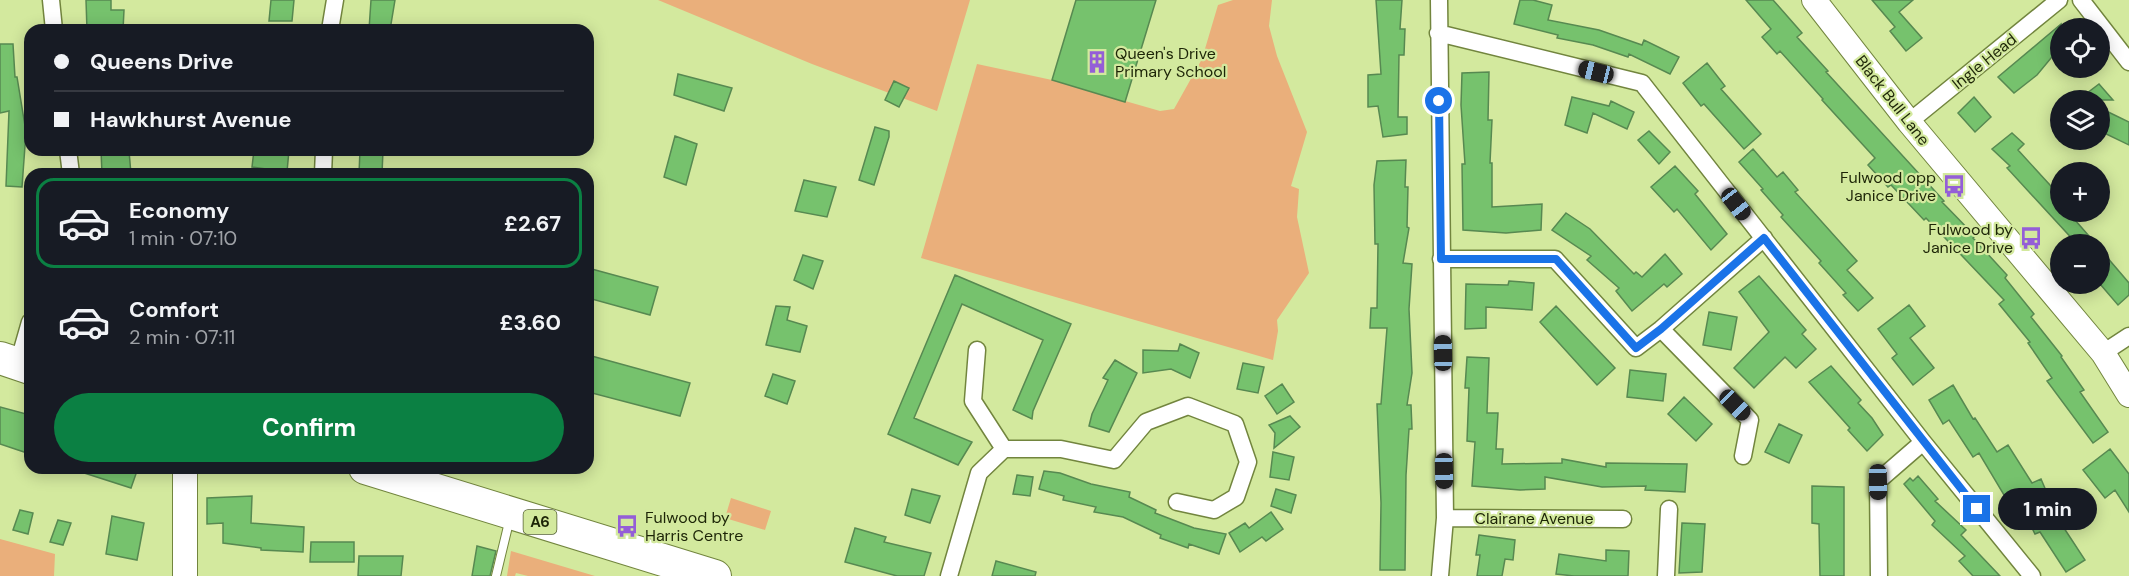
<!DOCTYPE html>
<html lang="en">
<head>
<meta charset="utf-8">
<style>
  :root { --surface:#171b24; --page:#20242c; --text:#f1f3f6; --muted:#9ea1a6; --line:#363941; --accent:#0b8043 }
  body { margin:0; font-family:"DM Sans",sans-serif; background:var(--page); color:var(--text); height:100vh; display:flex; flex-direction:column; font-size:22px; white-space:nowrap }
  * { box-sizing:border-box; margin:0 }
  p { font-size:20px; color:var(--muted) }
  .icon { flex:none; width:33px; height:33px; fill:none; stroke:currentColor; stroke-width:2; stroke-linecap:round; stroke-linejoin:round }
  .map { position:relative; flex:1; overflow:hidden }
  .sheet { position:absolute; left:24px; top:168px; width:570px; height:306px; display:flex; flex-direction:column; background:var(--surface); border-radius:18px; box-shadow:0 3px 15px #0003 }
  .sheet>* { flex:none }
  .top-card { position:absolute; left:24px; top:24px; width:570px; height:132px; border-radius:18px; box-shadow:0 3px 15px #0003; display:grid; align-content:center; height:132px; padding:0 30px; background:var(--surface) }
  .buttons { position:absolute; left:2050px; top:18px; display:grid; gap:12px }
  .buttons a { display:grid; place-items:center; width:60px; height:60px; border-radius:50%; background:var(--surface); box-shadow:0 3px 15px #0003; font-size:30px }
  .end { position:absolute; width:27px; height:27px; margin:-14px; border:8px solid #1a73e8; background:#fff; box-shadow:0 0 0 3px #fff }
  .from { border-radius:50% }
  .bubble { position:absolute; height:42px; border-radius:21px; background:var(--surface); box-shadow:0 3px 15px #0003; font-size:20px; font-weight:700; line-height:42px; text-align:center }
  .car { position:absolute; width:18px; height:36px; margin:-18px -9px; border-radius:8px; box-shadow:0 0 4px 2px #0007; background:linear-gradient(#222 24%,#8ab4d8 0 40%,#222 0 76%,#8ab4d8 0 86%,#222 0) }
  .top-card b { display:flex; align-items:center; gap:21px; height:57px; font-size:22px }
  .top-card b+b { border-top:2px solid var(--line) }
  .top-card i { width:15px; height:15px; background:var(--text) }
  ul { padding:10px 0 0; list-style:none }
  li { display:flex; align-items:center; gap:18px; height:90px; margin:0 12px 9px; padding:0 18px; border:3px solid transparent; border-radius:18px }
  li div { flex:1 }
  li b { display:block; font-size:22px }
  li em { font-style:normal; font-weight:700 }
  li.current { border-color:var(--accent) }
  li>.icon { width:54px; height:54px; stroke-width:1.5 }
  .action { display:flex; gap:12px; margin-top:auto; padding:12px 30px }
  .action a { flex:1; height:69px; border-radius:36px; background:var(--accent); color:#fff; font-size:24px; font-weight:700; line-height:69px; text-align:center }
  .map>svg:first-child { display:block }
  .green { fill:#eaaf7b }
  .building { fill:#76c26d; stroke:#578951; stroke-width:1.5 }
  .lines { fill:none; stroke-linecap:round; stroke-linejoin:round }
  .lane-casing { stroke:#72853e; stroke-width:10 }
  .street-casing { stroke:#72853e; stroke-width:19 }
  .secondary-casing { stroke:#72853e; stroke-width:26 }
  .highway-casing { stroke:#72853e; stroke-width:34 }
  .lane { stroke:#fff; stroke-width:8 }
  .street { stroke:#fff; stroke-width:16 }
  .secondary { stroke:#fff; stroke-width:24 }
  .highway { stroke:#fff; stroke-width:32 }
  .route { stroke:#1a73e8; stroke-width:8 }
  .labels { text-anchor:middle; stroke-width:4.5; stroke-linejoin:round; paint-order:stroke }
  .shield { fill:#d3e99e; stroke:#546034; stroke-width:1.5 }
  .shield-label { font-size:15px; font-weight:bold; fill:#1d2507 }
  .poi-label { font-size:16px; fill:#1d2507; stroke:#d3e99e; text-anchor:start }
  .street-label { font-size:16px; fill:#1d2507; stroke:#d3e99e }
</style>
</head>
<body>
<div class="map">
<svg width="2129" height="576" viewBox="0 0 2129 576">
  <rect width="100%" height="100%" fill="#d3e99e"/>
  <path class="green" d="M658,0H970L937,111L812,64Z
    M1233,0H1272L1269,26L1277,56L1307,132L1291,186L1299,189L1297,217L1309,273L1277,320L1278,331L1273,360L921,258L977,64L1052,80L1160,111L1174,109L1202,59L1218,5Z
    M731,498L771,511L765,530L725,518Z
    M0,539L55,554L54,576H0Z
    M511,551L595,576H528L516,573L515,576H507Z"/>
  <path class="building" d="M86,0H111V10H124L123,30H87Z
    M271,0H294L292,21H269Z
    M371,0H395L390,30H369Z
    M1076,0H1156L1125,102L1052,80Z
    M1376,0H1402L1400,29H1405L1404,55H1399L1398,117H1407V134L1383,137L1378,106L1368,107V75L1381,74Z
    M1520,0H1533L1552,5L1548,20L1599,30L1642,45L1644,40L1679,57L1670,74L1629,54L1628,57L1593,45L1557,38L1558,35L1514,24Z
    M1746,0H1773L1802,33L1797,37L1828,71L1826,72L1944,201L1942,202L1975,236L1973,238L2007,275L2005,278L2034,314L2031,317L2062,356L2061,357L2084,390L2080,392L2108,432L2093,443L2047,381L2052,378L2028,343L2030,342L1999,304L2004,300L1926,218L1924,220L1891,185L1888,187L1868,165L1875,158L1822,100L1823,99L1780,51L1777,54L1762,37L1771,29Z
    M1872,0H1913L1899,12L1922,38L1906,51L1890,31L1895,27Z
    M2061,24V46L2037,75L2014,93L1998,77Z
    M0,44H13L15,77H17L26,132L22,187L6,186L9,111L0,113Z
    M1707,63L1725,86L1721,89L1761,134L1744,149L1704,104L1701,106L1683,83Z
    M1489,72L1488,120H1492L1490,163H1492V207L1542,204L1541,230L1506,233L1463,230L1462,164H1465L1461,105L1462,73Z
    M678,74L732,88L724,111L674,95Z
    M894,81L909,88L899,107L885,100Z
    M2099,84L2113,100H2078Z
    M1572,97L1609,106L1611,101L1634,112L1627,129L1593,113L1587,133L1565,125Z
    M1974,97L1991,117L1975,132L1958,113Z
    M2100,108L2129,122V145L2100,131Z
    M875,127L889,131V137L874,185L859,180Z
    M1649,131L1670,152L1659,164L1638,140Z
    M2012,133L2024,144L2018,150L2061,197V212H2068L2096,244H2077L2007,168L2010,166L1992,149Z
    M675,136L697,144L686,185L664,177Z
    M1753,149L1777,177L1783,172L1798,190L1795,192L1857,261L1847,270L1873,298L1858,311L1843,295L1846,293L1819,263L1821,261L1781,217L1783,215L1761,190L1763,189L1739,162Z
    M101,150L129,151L131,174H102Z
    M254,150H289L287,172L252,167Z
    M360,150H383L382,174H359Z
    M1406,160L1405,187H1408L1407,227L1409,228L1403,263L1412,264L1409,309L1412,373L1407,405H1411L1412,429H1409L1406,475L1405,570H1380L1381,503L1377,404H1381L1387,328H1370L1371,308H1377L1378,244H1375L1374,185L1377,161Z
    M1675,166L1698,191L1695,194L1727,234L1711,250L1677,209L1674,212L1651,187Z
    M804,180L836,187L827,217L795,211Z
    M1566,213L1590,229L1634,274L1636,272L1642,277L1665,254L1682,274L1667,287L1664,284L1632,311L1616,291L1619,288L1587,260L1591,256L1552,230Z
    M2100,249L2129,283V295L2118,305L2100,284Z
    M803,255L823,261L813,289L794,280Z
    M588,268L658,287L650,315L588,298Z
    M955,275L1071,324L1033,411L1032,419L1013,410L1043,340L962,304L914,418L972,442L958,465L888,434Z
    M1759,276L1806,330L1802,334L1816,349L1796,368L1785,357L1754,388L1734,368L1769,332L1739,292Z
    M1509,281L1534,283L1532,310L1486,307V328L1465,329L1466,284L1508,285Z
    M1909,305L1925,326L1910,338L1934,368L1913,385L1892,358L1897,354L1878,329Z
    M776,306L790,307L787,320L807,326L800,352L766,345Z
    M1556,306L1615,368L1597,385L1540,322Z
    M1709,312L1737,317L1731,350L1703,345Z
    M1180,344L1199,353L1190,378L1171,369L1143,373V350L1178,351Z
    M588,355L690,383L680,416L588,392Z
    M1467,357L1489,358L1487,413H1498L1496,449H1503L1502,464L1562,463V459L1606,467V463L1687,464L1685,492L1645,490L1646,486L1602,487L1545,477V489L1520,490L1472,486L1475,442L1467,441L1469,388H1465Z
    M1115,360L1137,373L1109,432L1089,426L1092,414L1108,380L1103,378Z
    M1243,363L1264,367L1258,393L1237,389Z
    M1831,366L1861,400L1858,403L1872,418L1883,435L1867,451L1848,430L1850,428L1809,382Z
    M1630,370L1666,374L1663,401L1627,397Z
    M773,374L795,381L787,404L765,396Z
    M1282,384L1294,402L1277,414L1265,396Z
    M1953,385L1973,419L1975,418L1997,452L2008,445L2032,483L2041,479L2053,507L2055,506L2062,521L2060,522L2085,560L2066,572L2040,532L2035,534L2024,512L2019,514L2009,492L2004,495L1979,453L1973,457L1949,420L1943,424L1929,400Z
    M1684,397L1712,424L1696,441L1668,414Z
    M0,407L30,415V442L27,453L0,444Z
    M1290,416L1300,427L1274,448L1275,433L1269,425Z
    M1779,424L1802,435L1789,463L1765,452Z
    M2110,449L2129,474V512L2115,490L2105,498L2083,470Z
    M1273,452L1294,457L1289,480L1270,477Z
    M79,468H138L131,488L78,471Z
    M1044,471L1060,473L1091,484L1130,492L1129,497L1156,510L1155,513L1194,528L1226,534L1219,554L1189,544L1188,548L1160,538L1161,535L1123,517L1094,512L1096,507L1063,500L1064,496L1039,489Z
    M1017,475L1033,477L1030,496L1013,494Z
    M1918,476L1938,499L1935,501L1966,530L1961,535L2000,576H1973L1959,561L1965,556L1932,525L1935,521L1904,484L1910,478L1913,481Z
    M1812,486L1844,487V576H1820L1819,524L1812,523Z
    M912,489L940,496L930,523L905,515Z
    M1276,489L1296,495L1291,513L1271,506Z
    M252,496L251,523L304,527L303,552L261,550V548L223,543V523L207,524V498Z
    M20,510L33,513L28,534L13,530Z
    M1271,512L1283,529L1266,541L1262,537L1240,552L1229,533L1245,523L1249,528Z
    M112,516L144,523L137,560L106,554Z
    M58,520L71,523L63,545L50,542Z
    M1682,523L1705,524L1702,572L1679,573Z
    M855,528L886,537L884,542L931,553L924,576H897L845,562Z
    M1479,535L1515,540L1513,560L1505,559L1502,576H1477L1480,555H1476Z
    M311,542H354V562H310Z
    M477,546L496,551L490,576H472Z
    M1606,550L1629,551L1628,576H1574L1556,574L1559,554L1606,561Z
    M359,556H403L401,576H358Z
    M996,561L1036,572L1035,576H992Z"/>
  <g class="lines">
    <g class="lane-casing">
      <path id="lane" d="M496,576L510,518"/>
    </g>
    <g class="street-casing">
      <path id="street" d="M51,0L54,30
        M1439,0L1445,518L1440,576
        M2081,0L2129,62
        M330,30L335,0
        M1438,33L1642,83L1923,442L2032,576
        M1909,122L2059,0
        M68,150L71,174
        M323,174L324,150
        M1441,259H1555L1636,348L1661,329L1764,238
        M1661,329L1750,420L1743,456
        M977,350L973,401L1004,449
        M2103,353L2129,336
        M18,364L30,322
        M1445,518L1623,519
        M949,576L979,473L1004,449H1061L1114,460L1146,422L1188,406L1235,424L1248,462L1236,497L1214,510L1177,502
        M1666,576L1669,509
        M1879,576L1878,481L1923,442"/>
    </g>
    <g class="secondary-casing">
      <path id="secondary" d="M1814,0L1909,122L2103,353L2129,395
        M185,468V576"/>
    </g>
    <g class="highway-casing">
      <path id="highway" d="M0,358L30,368
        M365,468L715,576"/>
    </g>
    <use href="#lane" class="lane"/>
    <use href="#street" class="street"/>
    <use href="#secondary" class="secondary"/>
    <use href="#highway" class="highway"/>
  </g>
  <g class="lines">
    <path class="route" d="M1439,101L1441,259H1556L1636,348L1661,329L1764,238L1977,509"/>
  </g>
  <defs>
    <g id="building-bare" transform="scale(1.8)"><path d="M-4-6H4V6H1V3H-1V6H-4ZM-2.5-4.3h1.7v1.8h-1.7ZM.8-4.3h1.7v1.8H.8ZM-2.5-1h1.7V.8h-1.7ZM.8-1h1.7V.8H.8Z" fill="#945ed7" stroke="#d3e99e" stroke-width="2.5" paint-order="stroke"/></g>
    <g id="bus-bare" transform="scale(1.8)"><path d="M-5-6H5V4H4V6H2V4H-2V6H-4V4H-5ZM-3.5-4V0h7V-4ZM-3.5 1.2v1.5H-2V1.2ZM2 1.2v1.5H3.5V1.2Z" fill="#945ed7" stroke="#d3e99e" stroke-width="2.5" paint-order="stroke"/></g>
  </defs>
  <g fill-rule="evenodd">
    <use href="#building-bare" x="1097" y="62"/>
    <use href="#bus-bare" x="1954" y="186"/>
    <use href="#bus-bare" x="2031" y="238"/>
    <use href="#bus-bare" x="627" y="526"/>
  </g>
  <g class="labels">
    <rect class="shield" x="523.5" y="510" width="33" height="24" rx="4.5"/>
    <g class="shield-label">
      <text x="540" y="527">A6</text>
    </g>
    <g class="poi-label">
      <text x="1115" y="59">Queen's Drive<tspan x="1115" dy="18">Primary School</tspan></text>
      <text x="1936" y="183" text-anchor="end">Fulwood opp<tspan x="1936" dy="18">Janice Drive</tspan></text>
      <text x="2013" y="235" text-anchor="end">Fulwood by<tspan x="2013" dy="18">Janice Drive</tspan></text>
      <text x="645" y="523">Fulwood by<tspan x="645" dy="18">Harris Centre</tspan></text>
    </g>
    <g class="street-label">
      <text transform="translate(1984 61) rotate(-39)" y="6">Ingle Head</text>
      <text transform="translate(1893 100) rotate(52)" y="6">Black Bull Lane</text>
      <text x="1534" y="524">Clairane Avenue</text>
    </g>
  </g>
</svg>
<div class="buttons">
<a><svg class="icon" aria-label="locate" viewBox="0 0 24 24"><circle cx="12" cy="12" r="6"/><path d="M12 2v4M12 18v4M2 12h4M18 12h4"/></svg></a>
<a><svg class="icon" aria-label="layers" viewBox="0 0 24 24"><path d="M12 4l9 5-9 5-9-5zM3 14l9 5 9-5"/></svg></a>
<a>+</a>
<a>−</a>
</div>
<i class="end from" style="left:1439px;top:101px"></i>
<i class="end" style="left:1977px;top:509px"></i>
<div class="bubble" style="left:1998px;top:488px;width:99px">1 min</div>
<i class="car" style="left:1596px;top:72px;rotate:284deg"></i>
<i class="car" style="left:1736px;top:204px;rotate:142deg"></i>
<i class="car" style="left:1443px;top:353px;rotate:359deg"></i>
<i class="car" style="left:1735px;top:405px;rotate:135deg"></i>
<i class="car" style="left:1444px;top:471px;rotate:179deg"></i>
<i class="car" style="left:1878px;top:482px;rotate:179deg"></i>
<div class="top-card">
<b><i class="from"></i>Queens Drive</b>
<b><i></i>Hawkhurst Avenue</b>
</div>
<section class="sheet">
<ul>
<li class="current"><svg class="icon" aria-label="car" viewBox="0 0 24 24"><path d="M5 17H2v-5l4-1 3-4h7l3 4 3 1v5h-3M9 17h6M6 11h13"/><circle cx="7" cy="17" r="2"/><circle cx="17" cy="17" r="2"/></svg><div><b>Economy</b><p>1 min · 07:10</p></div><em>£2.67</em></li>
<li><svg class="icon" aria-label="car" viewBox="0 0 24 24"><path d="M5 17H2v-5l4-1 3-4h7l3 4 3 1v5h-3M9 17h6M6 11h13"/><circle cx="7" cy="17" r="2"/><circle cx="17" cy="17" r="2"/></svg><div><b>Comfort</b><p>2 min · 07:11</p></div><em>£3.60</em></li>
</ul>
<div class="action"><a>Confirm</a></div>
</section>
</div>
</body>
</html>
